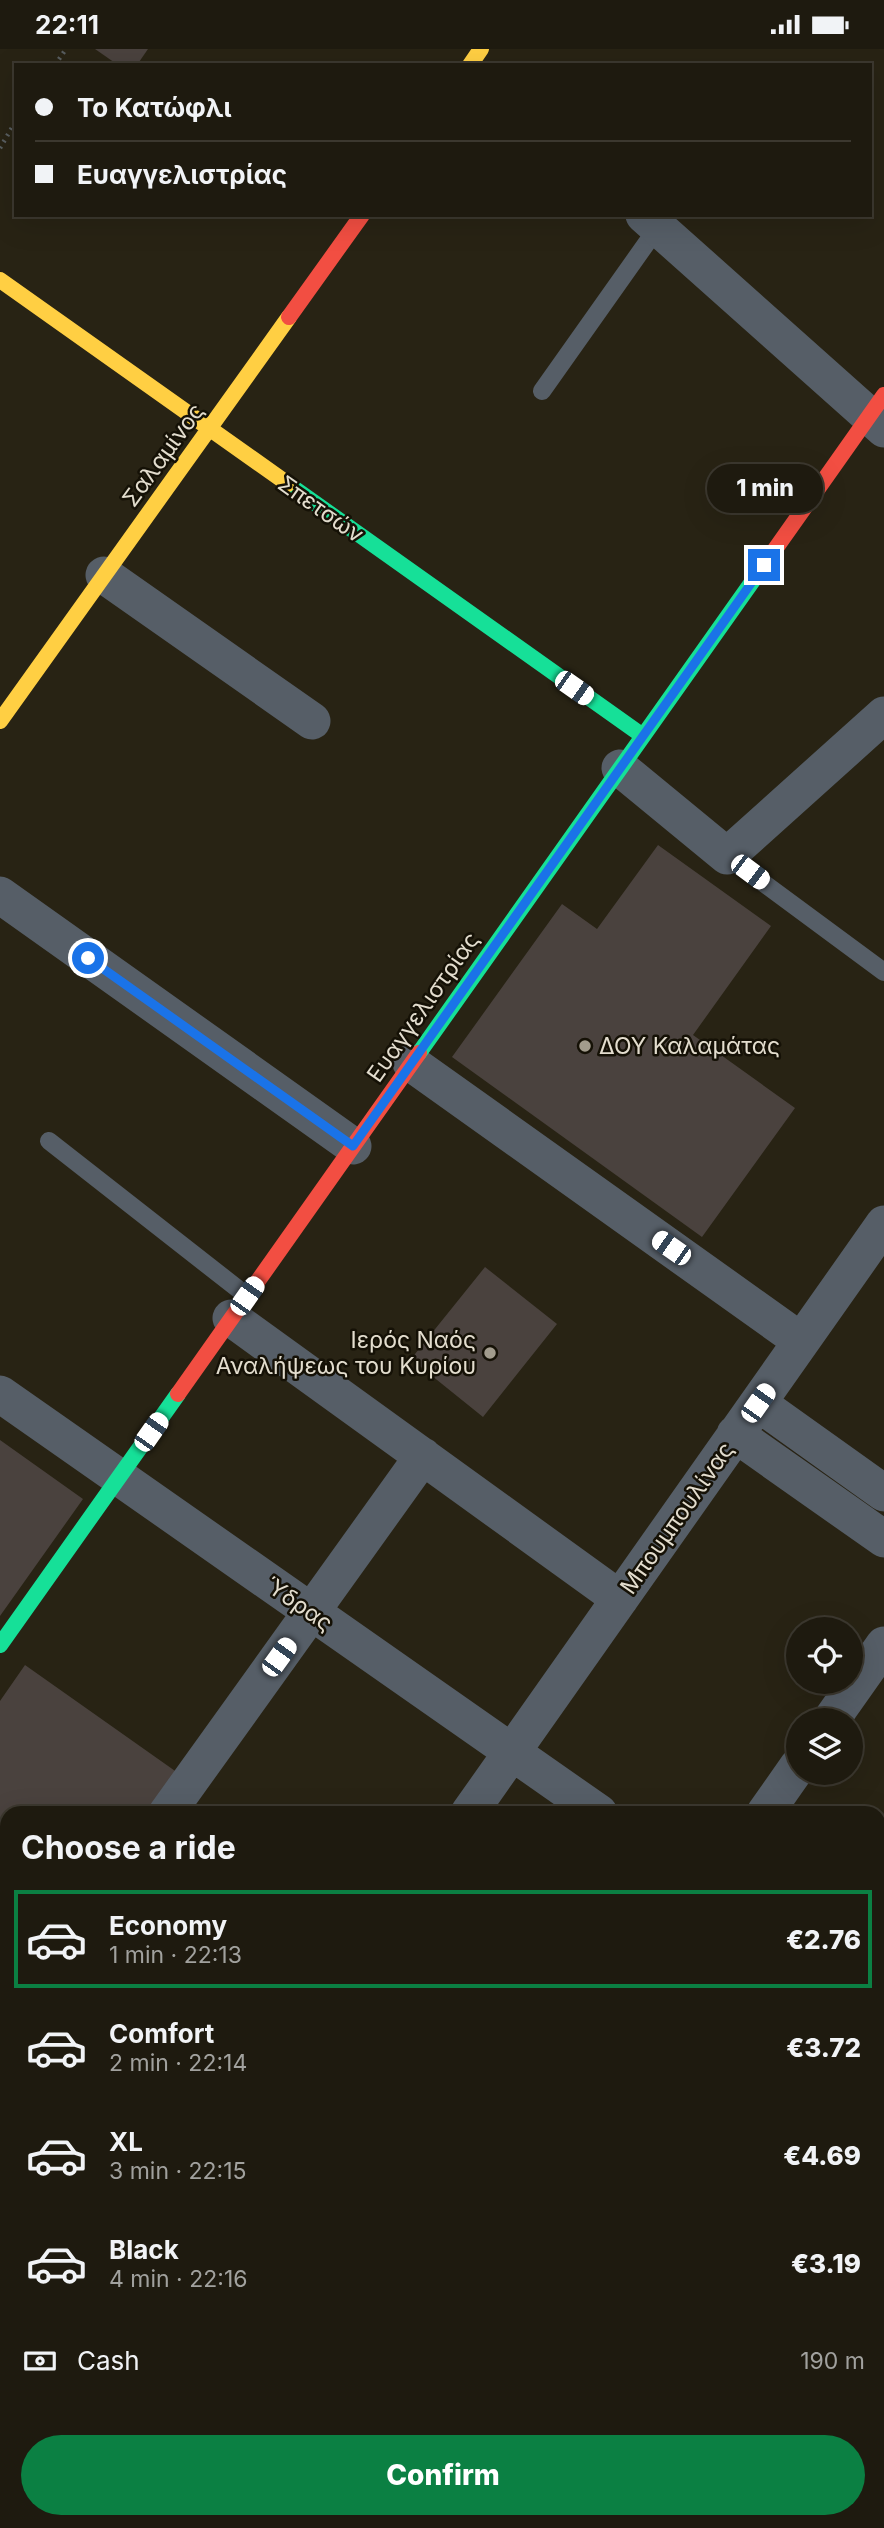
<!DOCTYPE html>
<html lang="en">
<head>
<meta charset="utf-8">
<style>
  :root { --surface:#1e1a0f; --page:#2b271d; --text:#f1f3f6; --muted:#a1a19e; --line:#3c382f; --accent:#0b8043 }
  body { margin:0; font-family:Inter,sans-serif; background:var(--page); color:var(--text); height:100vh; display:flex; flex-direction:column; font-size:26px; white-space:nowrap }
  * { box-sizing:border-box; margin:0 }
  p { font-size:23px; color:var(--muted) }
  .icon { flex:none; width:38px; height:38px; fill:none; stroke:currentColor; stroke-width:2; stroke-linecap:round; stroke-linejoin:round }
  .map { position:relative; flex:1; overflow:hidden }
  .drawer { position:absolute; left:0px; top:1757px; width:886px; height:723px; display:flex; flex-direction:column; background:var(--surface); border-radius:21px 21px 0 0; box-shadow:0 7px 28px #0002,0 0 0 2px var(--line) }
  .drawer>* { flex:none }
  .top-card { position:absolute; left:14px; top:14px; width:858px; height:154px; border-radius:0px; box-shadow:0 7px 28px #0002,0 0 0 2px var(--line); display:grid; align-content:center; height:154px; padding:0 21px; background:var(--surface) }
  .tools { position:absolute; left:786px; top:1568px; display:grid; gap:14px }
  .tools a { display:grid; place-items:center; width:77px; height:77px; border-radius:50%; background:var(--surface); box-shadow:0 7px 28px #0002,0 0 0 2px var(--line); font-size:35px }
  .end { position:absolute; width:32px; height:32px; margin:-16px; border:9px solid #1a73e8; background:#fff; box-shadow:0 0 0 4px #fff }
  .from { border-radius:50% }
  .bubble { position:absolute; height:49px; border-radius:24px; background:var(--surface); box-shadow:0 7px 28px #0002,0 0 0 2px var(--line); font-size:23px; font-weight:800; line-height:49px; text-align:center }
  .car { position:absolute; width:21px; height:42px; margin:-21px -10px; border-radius:9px; box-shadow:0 0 5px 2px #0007; background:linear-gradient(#fff 24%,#345 0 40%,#fff 0 76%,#345 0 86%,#fff 0) }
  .top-card b { display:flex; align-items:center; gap:24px; height:66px; font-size:26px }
  .top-card b+b { border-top:2px solid var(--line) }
  .top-card i { width:18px; height:18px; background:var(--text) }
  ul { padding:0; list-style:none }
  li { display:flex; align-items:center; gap:21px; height:98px; margin:0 14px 10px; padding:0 7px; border:4px solid transparent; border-radius:0px }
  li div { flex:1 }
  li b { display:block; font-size:26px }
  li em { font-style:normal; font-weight:800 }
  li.selected { border-color:var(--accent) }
  li>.icon { width:63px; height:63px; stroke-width:1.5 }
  h2 { padding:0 21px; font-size:32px; line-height:84px }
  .pay { display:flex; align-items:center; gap:18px; height:77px; padding:0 21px; font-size:26px }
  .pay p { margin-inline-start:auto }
  .button { display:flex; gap:14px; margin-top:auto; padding:14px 21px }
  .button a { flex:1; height:80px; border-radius:42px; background:var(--accent); color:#fff; font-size:28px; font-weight:800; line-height:80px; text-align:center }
  .status { display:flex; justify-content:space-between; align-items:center; height:49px; padding:0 35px; background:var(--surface); direction:ltr }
  .status svg { height:19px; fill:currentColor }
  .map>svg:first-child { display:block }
  .green { fill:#424421 }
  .building { fill:#4a423e }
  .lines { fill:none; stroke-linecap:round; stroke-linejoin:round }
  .path { stroke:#585d5f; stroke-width:4.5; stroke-dasharray:2 5; stroke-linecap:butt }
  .lane { stroke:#565e67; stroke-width:18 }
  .street { stroke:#565e67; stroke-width:37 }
  .fast { stroke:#16e098; stroke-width:16 }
  .slow { stroke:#ffcf43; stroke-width:16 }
  .jam { stroke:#f24e42; stroke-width:16 }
  .route { stroke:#1a73e8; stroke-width:9 }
  .poi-dot { fill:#a29c8d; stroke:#151106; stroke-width:2.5 }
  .labels { text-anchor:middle; stroke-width:5; stroke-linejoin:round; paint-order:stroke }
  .street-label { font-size:23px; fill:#e3ddce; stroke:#151106 }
  .poi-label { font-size:23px; fill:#e3ddce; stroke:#151106; text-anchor:start }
</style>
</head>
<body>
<div class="status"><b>22:11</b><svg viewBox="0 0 49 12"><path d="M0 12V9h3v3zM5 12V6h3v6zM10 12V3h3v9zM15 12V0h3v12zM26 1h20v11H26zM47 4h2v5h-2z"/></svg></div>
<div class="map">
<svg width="884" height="2479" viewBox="0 0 884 2479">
  <rect width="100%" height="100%" fill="#282314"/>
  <path class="green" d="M0,2157L7,2162V2322L0,2317Z
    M218,2473H411L412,2479H218L220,2475Z"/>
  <path class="building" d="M95,0H148L137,16H118Z
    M658,796L771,877L693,986L795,1059L702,1188L452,1008L562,855L597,880Z
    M485,1218L557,1275L483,1368L411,1310Z
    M0,1391L83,1450L0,1567Z
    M25,1616L178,1724L149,1764H7V1966L0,1976V1652Z
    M0,2394L7,2399V2473H110L118,2479H0Z"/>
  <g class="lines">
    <path class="path" d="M55,16L66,0
      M0,99L16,72
      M203,2473L212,2479"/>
    <path class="lane" d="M542,342L658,178
      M727,807L884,923
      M49,1092L247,1247
      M0,2361L7,2366
      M878,2375L884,2367
      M154,2473L163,2479
      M447,2473L448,2479
      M761,2479L765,2473"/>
    <path class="street" d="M644,166L884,380
      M104,526L312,672
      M620,719L727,807L884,666
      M0,846L353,1097
      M411,1014L801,1292
      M231,1269L620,1550
      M0,1345L599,1764
      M758,1354L884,1444
      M735,1385L884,1490
      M831,1671L884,1596
      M167,1764L423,1407
      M469,1764L884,1175
      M765,1764L798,1717
      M878,1960L884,1964
      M0,1995L7,1986
      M878,2300L884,2304"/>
    <path class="fast" d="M288,435L643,687
      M419,1004L764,516
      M0,1596L178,1345
      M0,2062L2,2067"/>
    <path class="slow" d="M470,16L481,0
      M0,231L288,435
      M0,672L289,268
      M479,2479L482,2473"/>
    <path class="jam" d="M289,268L362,166
      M764,516L884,346
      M178,1345L419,1004
      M878,2045L884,2037
      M593,2473L616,2479"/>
  </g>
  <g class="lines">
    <path class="route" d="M88,909L353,1097L764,516"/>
  </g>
  <g class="poi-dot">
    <circle cx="585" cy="997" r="7"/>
    <circle cx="490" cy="1304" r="7"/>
  </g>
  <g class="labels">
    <g class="street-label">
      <text transform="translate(163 406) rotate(-54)" y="8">Σαλαμίνος</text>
      <text transform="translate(321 460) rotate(35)" y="8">Σπετσών</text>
      <text transform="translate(423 958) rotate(-55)" y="8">Ευαγγελιστρίας</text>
      <text transform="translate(677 1469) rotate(-55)" y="8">Μπουμπουλίνας</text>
      <text transform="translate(299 1555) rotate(35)" y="8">Ύδρας</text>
    </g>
    <g class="poi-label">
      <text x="599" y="1005">ΔΟΥ Καλαμάτας</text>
      <text x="476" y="1299" text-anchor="end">Ιερός Ναός<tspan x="476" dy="26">Αναλήψεως του Κυρίου</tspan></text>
    </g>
  </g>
</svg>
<div class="tools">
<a><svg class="icon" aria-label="locate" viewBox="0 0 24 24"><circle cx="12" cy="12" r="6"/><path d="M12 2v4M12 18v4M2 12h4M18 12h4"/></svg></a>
<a><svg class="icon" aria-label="layers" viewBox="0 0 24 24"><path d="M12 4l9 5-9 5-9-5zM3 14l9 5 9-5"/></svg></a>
</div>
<i class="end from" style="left:88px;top:909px"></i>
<i class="end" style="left:764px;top:516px"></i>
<div class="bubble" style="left:707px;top:415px;width:116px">1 min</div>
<i class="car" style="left:574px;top:639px;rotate:125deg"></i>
<i class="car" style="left:750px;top:823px;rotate:127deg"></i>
<i class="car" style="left:671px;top:1199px;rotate:305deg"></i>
<i class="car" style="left:247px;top:1247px;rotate:35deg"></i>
<i class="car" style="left:758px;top:1354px;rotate:35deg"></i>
<i class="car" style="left:151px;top:1383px;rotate:35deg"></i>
<i class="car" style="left:279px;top:1608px;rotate:36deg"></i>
<div class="top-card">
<b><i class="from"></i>Το Κατώφλι</b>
<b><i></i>Ευαγγελιστρίας</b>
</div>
<section class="drawer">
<h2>Choose a ride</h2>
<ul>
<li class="selected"><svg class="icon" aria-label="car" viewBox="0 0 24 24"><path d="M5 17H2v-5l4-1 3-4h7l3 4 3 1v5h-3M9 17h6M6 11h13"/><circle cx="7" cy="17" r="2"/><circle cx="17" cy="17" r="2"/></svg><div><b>Economy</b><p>1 min · 22:13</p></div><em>€2.76</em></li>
<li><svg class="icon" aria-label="car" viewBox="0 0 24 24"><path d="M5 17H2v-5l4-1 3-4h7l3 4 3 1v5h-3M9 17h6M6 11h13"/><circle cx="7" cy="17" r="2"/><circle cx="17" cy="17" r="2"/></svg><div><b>Comfort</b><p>2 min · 22:14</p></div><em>€3.72</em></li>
<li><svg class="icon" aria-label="car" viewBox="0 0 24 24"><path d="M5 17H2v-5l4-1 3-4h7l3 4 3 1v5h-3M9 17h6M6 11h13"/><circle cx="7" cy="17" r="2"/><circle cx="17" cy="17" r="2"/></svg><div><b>XL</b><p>3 min · 22:15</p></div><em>€4.69</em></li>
<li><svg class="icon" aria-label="car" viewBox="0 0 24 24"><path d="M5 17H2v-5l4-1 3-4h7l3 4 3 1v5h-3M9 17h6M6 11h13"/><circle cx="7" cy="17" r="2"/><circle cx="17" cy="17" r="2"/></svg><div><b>Black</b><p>4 min · 22:16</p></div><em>€3.19</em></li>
</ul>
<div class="pay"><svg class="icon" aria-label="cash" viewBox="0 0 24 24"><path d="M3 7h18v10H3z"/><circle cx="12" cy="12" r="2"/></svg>Cash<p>190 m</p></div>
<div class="button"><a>Confirm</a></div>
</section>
</div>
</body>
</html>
